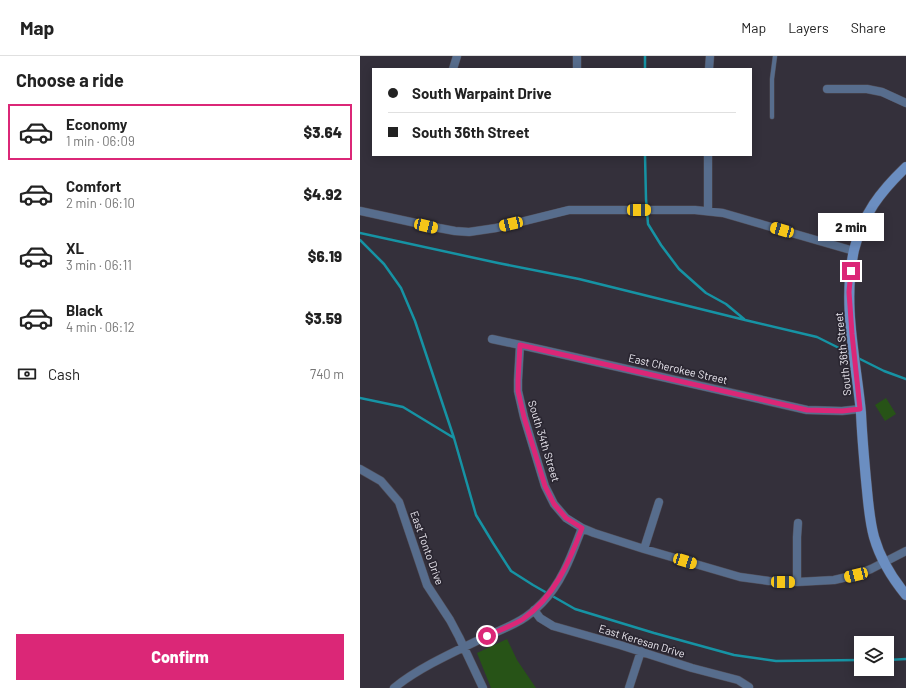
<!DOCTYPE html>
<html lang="en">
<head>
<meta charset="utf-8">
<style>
  :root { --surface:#fff; --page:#f2f2f2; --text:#222; --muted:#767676; --line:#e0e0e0; --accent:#db2777 }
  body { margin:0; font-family:Barlow,sans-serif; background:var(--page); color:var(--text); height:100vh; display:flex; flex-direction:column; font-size:15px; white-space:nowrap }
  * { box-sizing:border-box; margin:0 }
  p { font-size:13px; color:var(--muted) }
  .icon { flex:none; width:22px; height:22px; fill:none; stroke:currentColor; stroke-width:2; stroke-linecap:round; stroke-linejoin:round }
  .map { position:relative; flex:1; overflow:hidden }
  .panel { display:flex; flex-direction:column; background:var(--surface); width:360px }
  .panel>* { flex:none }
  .banner { position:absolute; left:12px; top:12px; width:380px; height:88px; border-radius:0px; box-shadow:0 2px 10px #0003; display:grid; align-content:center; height:88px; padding:0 16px; background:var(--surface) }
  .controls { position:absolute; left:494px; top:580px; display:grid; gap:8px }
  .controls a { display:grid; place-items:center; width:40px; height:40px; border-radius:0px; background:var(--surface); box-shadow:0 2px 10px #0003; font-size:20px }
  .end { position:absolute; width:18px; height:18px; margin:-9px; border:5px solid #db2777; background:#fff; box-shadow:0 0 0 2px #fff }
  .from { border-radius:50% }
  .bubble { position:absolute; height:28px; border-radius:0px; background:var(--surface); box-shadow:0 2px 10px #0003; font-size:13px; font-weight:800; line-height:28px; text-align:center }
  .car { position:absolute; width:12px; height:24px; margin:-12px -6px; border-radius:5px; box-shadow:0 0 3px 1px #0007; background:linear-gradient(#f5c518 24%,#345 0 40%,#f5c518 0 76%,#345 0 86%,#f5c518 0) }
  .banner b { display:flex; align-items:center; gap:14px; height:38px; font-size:15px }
  .banner b+b { border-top:1px solid var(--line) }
  .banner i { width:10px; height:10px; background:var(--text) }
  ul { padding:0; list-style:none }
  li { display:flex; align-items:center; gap:12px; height:56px; margin:0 8px 6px; padding:0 8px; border:2px solid transparent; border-radius:0px }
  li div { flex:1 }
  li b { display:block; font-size:15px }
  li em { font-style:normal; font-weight:800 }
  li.selected { border-color:var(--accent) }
  li>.icon { width:36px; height:36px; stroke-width:1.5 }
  h2 { padding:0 16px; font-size:18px; line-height:48px }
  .pay { display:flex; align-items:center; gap:10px; height:44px; padding:0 16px; font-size:15px }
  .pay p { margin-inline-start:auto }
  .cta { display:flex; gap:8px; margin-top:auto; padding:8px 16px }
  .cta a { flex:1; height:46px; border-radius:0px; background:var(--accent); color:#fff; font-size:16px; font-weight:800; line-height:46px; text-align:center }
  header { display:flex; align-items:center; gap:24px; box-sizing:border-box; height:56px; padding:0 20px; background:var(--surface); border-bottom:1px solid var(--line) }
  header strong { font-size:19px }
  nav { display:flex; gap:22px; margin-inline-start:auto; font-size:14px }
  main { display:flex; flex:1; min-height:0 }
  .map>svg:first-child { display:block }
  .green { fill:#275317 }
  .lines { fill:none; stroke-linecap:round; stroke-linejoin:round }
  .stream { stroke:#1693a4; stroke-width:2.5 }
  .lane-casing { stroke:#514e58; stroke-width:5 }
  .street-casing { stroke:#514e58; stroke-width:9 }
  .secondary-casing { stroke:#514e58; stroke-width:11 }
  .lane { stroke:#576d8d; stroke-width:4 }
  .street { stroke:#576d8d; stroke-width:8 }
  .secondary { stroke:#6b8ec1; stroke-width:10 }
  .route { stroke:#db2777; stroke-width:5 }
  .labels { text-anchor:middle; stroke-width:3.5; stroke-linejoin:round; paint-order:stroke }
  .street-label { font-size:11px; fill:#ece9f1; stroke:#2a2631 }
</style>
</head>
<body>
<header>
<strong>Map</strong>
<nav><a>Map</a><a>Layers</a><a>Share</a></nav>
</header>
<main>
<section class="panel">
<h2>Choose a ride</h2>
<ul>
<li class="selected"><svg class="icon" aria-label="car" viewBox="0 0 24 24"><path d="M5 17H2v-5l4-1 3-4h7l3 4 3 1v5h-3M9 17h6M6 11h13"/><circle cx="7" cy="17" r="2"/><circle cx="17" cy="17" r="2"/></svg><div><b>Economy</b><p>1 min · 06:09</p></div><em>$3.64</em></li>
<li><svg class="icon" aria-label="car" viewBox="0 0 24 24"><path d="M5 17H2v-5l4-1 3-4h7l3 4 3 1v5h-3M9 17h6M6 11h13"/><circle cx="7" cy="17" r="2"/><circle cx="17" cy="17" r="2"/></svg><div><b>Comfort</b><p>2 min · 06:10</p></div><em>$4.92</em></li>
<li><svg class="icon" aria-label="car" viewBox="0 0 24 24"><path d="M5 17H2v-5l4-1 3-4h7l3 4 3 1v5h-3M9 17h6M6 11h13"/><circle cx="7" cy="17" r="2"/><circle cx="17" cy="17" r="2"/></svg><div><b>XL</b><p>3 min · 06:11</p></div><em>$6.19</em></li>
<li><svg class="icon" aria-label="car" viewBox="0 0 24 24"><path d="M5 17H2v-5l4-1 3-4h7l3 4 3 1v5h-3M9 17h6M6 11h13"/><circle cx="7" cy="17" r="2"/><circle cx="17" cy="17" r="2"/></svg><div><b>Black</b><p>4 min · 06:12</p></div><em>$3.59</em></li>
</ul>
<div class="pay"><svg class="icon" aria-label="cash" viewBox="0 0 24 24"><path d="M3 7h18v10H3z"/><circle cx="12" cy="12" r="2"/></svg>Cash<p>740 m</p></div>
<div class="cta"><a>Confirm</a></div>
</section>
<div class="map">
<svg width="546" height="632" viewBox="0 0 546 632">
  <rect width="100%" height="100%" fill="#34303b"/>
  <path class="green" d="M526,342L536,358L525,365L515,349Z
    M147,583L157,604L176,632H131L117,597Z"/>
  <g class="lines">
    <path class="stream" d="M285,0V13
      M285,99L286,143L288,168L301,189L319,213L346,237L366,248L384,263
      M0,177L138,207L219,223L385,264L457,281L491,298
      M0,184L24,208L41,232L55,265L94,382L116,459L133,487L151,515L173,529L215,553L294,577L374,599L416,605L501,604
      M498,302L524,315L546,323
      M0,342L43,351L94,382
      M527,604L546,603"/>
    <g class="lane-casing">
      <path id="lane" d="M412,61V23L415,0"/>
    </g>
    <g class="street-casing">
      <path id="street" d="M93,13L97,0
        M217,13V0
        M349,13L350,0
        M467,33H507L522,36L546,47
        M0,155L79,172L95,175L109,176L136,172L209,154H335L363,157L494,195
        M348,155V99
        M132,283L183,294L447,354L482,355L500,353
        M160,289L158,324V335L164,361L185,430L194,448L206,462L222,472L234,477L284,493L380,521L409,525L437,526L474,524L496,519L511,513L546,495
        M0,413L21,425L39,446L67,529L90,564L99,581L123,632
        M284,493L299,446
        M437,526V481L438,467
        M174,554L180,562L193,570L260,589L332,612L378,624L389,631
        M34,632C58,612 96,595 125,581C137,576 149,571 161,564C168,560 176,553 182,547C202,527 212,498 222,472
        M269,632L281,595"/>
    </g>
    <g class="secondary-casing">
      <path id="secondary" d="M546,111C520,136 503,158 494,194C482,248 496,304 501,357C502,380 504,402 506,424C508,443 509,463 514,481C520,502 532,522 546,539"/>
    </g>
    <use href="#lane" class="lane"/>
    <use href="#street" class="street"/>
    <use href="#secondary" class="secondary"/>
  </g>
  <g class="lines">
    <path class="route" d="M127,580C137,575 154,569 163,563C194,541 209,507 222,472L206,462L194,448L185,430L164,361L158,335V324L160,289L447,354L482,355L500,353L492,278L489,236L491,215"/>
  </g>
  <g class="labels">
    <g class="street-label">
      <text transform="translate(483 298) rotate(-96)" y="4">South 36th Street</text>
      <text transform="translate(318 313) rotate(13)" y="4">East Cherokee Street</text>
      <text transform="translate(184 385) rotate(73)" y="4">South 34th Street</text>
      <text transform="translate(67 492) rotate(70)" y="4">East Tonto Drive</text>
      <text transform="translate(282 585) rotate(17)" y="4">East Keresan Drive</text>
    </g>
  </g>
</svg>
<div class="controls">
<a><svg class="icon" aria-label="layers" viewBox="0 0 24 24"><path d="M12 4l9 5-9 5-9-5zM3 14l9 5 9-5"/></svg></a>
</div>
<i class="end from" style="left:127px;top:580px"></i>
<i class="end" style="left:491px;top:215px"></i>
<div class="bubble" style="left:458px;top:157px;width:66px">2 min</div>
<i class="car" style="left:279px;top:154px;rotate:90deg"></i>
<i class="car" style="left:151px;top:168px;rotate:257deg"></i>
<i class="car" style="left:66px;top:170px;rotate:103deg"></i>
<i class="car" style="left:422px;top:174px;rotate:286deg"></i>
<i class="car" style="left:325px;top:505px;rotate:107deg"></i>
<i class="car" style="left:496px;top:519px;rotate:256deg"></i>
<i class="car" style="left:423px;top:526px;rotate:91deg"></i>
<div class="banner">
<b><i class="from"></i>South Warpaint Drive</b>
<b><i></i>South 36th Street</b>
</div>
</div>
</main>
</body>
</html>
